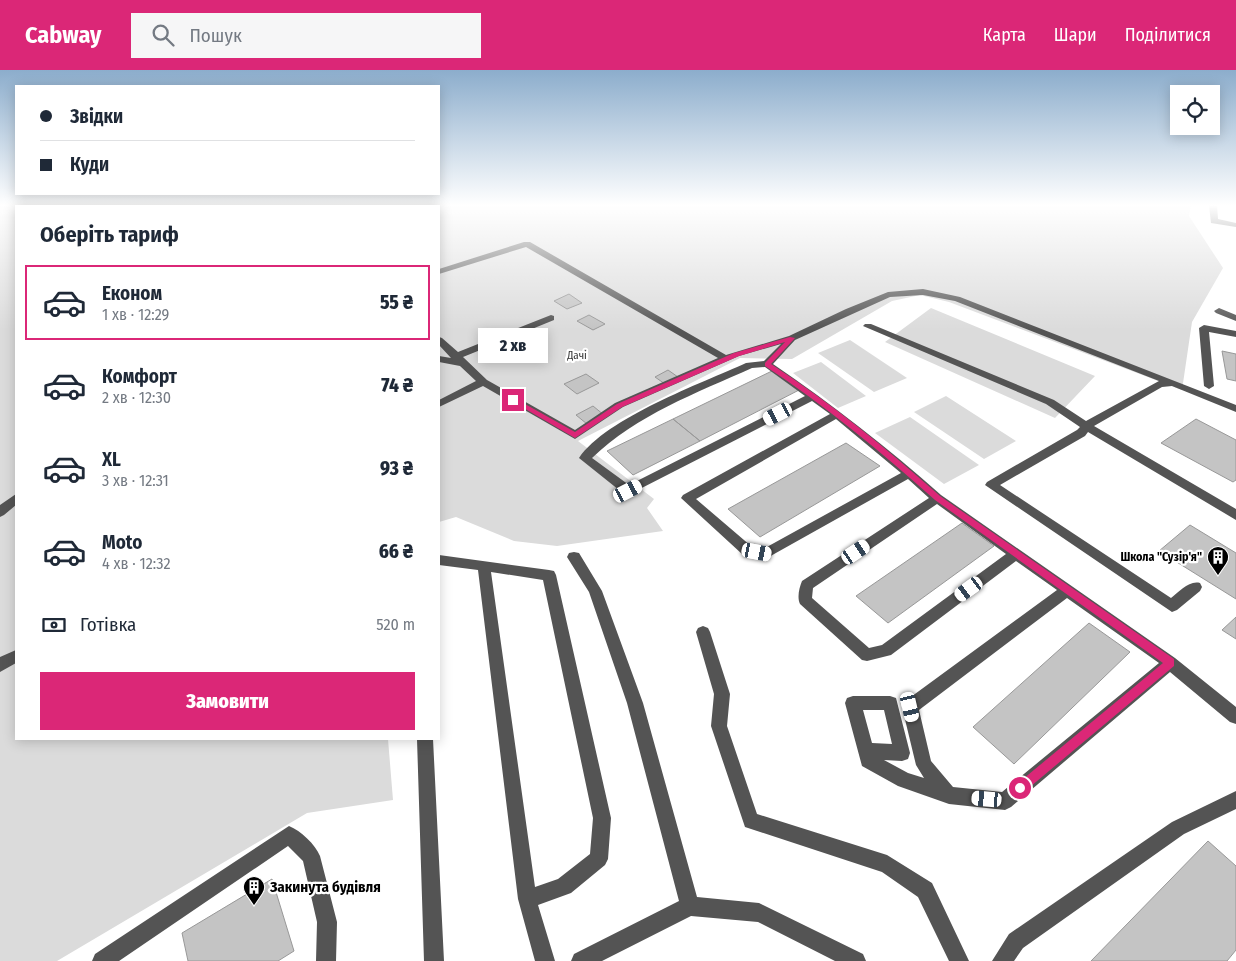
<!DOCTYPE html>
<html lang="uk">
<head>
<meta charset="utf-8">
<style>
  :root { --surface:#fff; --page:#f6f6f7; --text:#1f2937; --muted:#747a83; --line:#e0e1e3; --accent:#db2777 }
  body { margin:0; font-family:"Fira Sans Condensed",sans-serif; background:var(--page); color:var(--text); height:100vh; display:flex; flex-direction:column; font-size:19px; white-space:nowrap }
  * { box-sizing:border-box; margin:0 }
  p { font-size:16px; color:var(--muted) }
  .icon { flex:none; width:28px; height:28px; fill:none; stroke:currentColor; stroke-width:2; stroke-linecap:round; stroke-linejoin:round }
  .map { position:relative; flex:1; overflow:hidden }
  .drawer { position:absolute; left:15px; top:135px; width:425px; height:535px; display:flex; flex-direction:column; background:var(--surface); border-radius:0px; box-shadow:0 2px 12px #0003 }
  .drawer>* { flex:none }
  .banner { position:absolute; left:15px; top:15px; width:425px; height:110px; border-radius:0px; box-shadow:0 2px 12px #0003; display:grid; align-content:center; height:110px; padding:0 25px; background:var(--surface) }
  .fabs { position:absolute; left:1170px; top:15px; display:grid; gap:10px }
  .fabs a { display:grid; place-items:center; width:50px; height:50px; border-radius:0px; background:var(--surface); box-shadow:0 2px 12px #0003; font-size:25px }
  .end { position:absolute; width:22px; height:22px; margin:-11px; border:6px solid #db2777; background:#fff; box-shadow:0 0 0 2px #fff }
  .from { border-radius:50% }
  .bubble { position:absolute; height:35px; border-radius:0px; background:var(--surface); box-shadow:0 2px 12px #0003; font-size:16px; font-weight:800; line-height:35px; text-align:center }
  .car { position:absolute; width:15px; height:30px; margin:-15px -8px; border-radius:6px; box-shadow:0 0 4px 1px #0007; background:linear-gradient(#fff 24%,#345 0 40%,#fff 0 76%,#345 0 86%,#fff 0) }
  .banner b { display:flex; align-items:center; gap:18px; height:48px; font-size:19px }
  .banner b+b { border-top:1px solid var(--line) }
  .banner i { width:12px; height:12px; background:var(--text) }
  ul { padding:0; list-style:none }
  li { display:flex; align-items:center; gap:15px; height:75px; margin:0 10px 8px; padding:0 15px; border:2px solid transparent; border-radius:0px }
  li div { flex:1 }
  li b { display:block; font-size:19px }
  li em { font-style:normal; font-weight:800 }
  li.on { border-color:var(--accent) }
  li>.icon { width:45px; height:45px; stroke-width:1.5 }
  h2 { padding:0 25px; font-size:22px; line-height:60px }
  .pay { display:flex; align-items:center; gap:12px; height:55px; padding:0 25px; font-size:19px }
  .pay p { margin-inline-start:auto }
  .action { display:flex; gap:10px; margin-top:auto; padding:10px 25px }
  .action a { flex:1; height:58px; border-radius:0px; background:var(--accent); color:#fff; font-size:20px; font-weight:800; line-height:58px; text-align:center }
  header { display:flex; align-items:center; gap:30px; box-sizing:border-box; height:70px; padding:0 25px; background:var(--accent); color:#fff }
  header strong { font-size:24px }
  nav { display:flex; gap:28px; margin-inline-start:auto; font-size:18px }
  .search { width:350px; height:45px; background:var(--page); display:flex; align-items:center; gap:12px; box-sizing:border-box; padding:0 18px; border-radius:0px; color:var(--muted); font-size:19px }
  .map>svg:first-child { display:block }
  .green { fill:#dbdbdb }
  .building { fill:#c4c4c4; stroke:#989898 }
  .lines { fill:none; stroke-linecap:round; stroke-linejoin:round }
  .minor { fill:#545454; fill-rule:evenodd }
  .route { fill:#db2777 }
  .labels { text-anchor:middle; stroke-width:4.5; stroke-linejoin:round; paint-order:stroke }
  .far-park-label { font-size:11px; fill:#323232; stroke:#fff }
  .poi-label { font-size:12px; font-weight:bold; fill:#000; stroke:#fff; text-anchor:end }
  .near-poi-label { font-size:15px; font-weight:bold; fill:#000; stroke:#fff; text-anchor:start }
</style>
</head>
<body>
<header>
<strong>Cabway</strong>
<div class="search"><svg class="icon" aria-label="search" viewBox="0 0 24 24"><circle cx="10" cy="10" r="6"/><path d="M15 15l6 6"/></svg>Пошук</div>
<nav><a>Карта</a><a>Шари</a><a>Поділитися</a></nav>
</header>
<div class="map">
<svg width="1236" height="891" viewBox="0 0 1236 891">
  <rect width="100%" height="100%" fill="#fff"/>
  <path class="green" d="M0,135H1191L1189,146L1223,198L1192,252L1182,320L949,232L920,225L892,231L792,289L740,288L578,371L654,429L647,438L663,461L557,476L514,471L456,447L439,452V136H16V669H388L393,730L307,743L57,891H0Z
    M931,238L1095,306L1055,348L885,272Z
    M850,270L907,308L874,322L818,283Z
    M821,292L866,326L838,338L793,303Z
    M946,326L1016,371L984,389L914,342Z
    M910,347L979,395L944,414L875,363Z"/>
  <path class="building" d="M569,224L582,233L567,239L554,231Z
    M589,245L605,254L593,260L577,251Z
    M1222,281L1236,284V311L1227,309Z
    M668,300L678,307L665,314L655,307Z
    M774,300L801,319L700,371L673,349Z
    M586,304L599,313L577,324L564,314Z
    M593,336L604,345L587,354L576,345Z
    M673,349L700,371L633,405L607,381Z
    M1196,349L1236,370V410L1233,412L1161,373Z
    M846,373L880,396L760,467L728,439Z
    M962,453L994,476L888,553L856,526Z
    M1190,455L1236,483V529L1159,481Z
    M1236,547V569L1222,560Z
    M1089,553L1130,582L1014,694L973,657Z
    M1208,771L1236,796V880L1227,891H1091Z
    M272,809L294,881L278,891H188L182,863Z"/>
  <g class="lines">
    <path class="minor" d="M134,135H142V136H135Z
      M279,135H286L279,136Z
      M288,135H296L297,136H288Z
      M1209,135H1217L1218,149L1236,153V157L1211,153Z
      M524,172H530L726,285L789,266L846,239L888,222L923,219L960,227L1236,335V342L1172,316L1162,317L1094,356L1236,439V450L1088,362L1085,366L1000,415L1171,528C1179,522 1189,510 1200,513L1202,517L1200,521L1177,540L1172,542L985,415L987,412L1077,360L1080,357L1046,334L863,256L865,254H871L1054,330L1086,351L1159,311L955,231L923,225L890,227L795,270L773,294C832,334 888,378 941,425L1175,588L1236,637V654L1230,652L1170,602L1011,737L1005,740L949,734L898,716L862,696L845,633L847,628L853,626H890L896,628L910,683L908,689L902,691L884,690L908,703L924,708L916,695L902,637L904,632L1057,520L1016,491L891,585L867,591L862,590L800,534C797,528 799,518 802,511L929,428L908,409L767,488L742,484L681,428L683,425L830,344L812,331L628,425L624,424L579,388C606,348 702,313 746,293L764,291L781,274L739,286L623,337L575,369L483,316L439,337V330L476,311L460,296L439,292V286L451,288L439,275V267L442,268L458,282L551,245L554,246V250L463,287L487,310L575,360L615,333L718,288L526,177L439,204V199ZM765,297L805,326L629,415L592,388C637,345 696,323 752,298ZM836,349L901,403L765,478L751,476L696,429ZM937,434L1006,484L882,575L869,578L812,528L813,518ZM1067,528L1159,593L1002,722L953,717L931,691L919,640ZM863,640H884L892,674L872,673Z
      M1219,238L1236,245V251L1216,243L1214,241Z
      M1204,255L1236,261V267L1209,262L1214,316L1209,319L1204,316L1199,258Z
      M16,424V435L4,445L0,447V435Z
      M574,482L579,483L602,521L643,633L697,827L759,833L863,884L866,891H835L758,852L691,846L602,891H571L574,884L679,831L627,633L589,522L567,487L569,483Z
      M439,485L549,500L554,501L556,505L611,748L608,789L605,795L571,823L538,835L555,891H535L518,829L478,500L439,495ZM491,502L543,510L593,748L590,784L558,809L535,817Z
      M703,556L708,558L710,562L730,624L727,656L757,744L887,785L932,813L969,891H949L918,827L882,802L745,757L711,656L714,624L696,562L698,558Z
      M16,580V593L0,602V587Z
      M417,669H433L444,891H424Z
      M1236,721V739L1184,764L1023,878L1014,891H992L1009,864L1172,752Z
      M289,756C301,761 315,774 320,786L337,852L336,891H316L317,852L303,791L288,776L119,891H92L95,884Z"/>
  </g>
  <linearGradient id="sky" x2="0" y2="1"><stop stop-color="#8cadcc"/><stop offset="0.52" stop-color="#fff"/><stop offset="1" stop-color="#fff" stop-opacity="0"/></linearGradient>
  <rect width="1236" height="260" fill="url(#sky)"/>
  <path class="route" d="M790,267L795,268L771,294C831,333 887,379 940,426L1174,589V596L1024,722L1020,724L1017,722L1015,718L1017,714L1163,593L935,430C881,382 825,335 765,296V293L785,272L739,286L622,337L575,368L510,330L516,329L575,362L617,334L734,283Z"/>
  <defs>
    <g id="building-pin" transform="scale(1.125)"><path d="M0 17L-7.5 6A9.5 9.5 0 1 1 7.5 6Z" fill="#000" stroke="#fff"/><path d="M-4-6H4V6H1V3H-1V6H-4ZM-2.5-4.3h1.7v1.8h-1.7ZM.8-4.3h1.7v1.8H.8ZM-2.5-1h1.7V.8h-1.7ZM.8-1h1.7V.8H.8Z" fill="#fff"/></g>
  </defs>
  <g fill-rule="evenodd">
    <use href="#building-pin" x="1218" y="487"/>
    <use href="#building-pin" x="254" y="817"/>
  </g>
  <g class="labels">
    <g class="far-park-label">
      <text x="577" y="289">Дачі</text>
    </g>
    <g class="poi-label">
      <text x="1202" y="491">Школа "Сузір'я"</text>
    </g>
    <g class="near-poi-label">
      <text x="270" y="822">Закинута будівля</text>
    </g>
  </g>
</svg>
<div class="fabs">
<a><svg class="icon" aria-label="locate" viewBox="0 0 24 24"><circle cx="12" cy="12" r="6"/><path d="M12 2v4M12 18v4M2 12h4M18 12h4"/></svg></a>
</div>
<i class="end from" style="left:1020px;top:718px"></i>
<i class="end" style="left:513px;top:330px"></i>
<div class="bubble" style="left:478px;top:258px;width:70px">2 хв</div>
<i class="car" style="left:778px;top:344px;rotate:243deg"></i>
<i class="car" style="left:628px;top:421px;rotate:63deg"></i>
<i class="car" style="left:757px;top:482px;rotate:101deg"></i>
<i class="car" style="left:856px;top:482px;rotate:56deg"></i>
<i class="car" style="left:969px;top:519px;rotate:234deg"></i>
<i class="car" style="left:910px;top:637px;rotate:167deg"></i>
<i class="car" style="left:987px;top:729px;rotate:275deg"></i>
<div class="banner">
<b><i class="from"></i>Звідки</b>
<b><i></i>Куди</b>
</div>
<section class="drawer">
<h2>Оберіть тариф</h2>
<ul>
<li class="on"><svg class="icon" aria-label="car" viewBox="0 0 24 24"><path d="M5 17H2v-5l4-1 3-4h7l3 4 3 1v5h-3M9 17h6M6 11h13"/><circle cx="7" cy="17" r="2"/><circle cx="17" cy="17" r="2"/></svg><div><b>Економ</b><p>1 хв · 12:29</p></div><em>55 ₴</em></li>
<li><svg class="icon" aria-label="car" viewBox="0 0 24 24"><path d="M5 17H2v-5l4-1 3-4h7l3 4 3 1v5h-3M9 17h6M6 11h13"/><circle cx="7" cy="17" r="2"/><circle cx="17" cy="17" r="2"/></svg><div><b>Комфорт</b><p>2 хв · 12:30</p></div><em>74 ₴</em></li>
<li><svg class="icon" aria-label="car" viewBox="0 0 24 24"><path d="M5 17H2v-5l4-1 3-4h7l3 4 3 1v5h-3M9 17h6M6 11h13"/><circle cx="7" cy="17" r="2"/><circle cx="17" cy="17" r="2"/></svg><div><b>XL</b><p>3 хв · 12:31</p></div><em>93 ₴</em></li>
<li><svg class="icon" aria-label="car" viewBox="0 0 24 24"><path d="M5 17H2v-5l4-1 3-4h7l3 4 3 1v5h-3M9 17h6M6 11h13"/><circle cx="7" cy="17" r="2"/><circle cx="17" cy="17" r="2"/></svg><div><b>Moto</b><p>4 хв · 12:32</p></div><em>66 ₴</em></li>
</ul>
<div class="pay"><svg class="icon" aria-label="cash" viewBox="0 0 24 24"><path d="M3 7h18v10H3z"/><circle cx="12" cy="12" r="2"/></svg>Готівка<p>520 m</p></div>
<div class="action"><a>Замовити</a></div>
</section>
</div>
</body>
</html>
